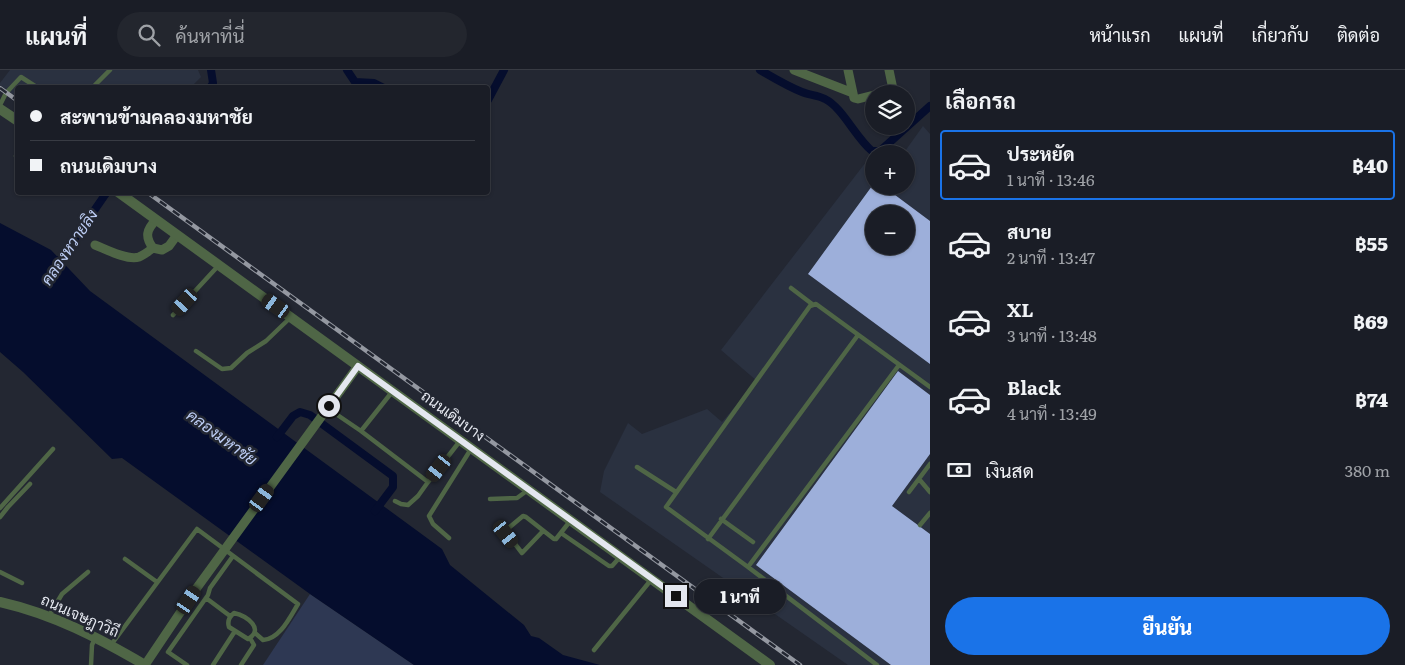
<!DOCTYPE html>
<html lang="th">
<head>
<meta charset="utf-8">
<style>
  :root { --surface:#1a1d26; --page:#23262e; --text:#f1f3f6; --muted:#9fa2a7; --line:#383b43; --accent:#1a73e8 }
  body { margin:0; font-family:Literata,Sarabun,serif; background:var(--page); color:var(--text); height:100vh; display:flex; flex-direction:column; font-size:19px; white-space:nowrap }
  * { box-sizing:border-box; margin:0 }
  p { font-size:16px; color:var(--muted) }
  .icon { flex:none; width:28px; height:28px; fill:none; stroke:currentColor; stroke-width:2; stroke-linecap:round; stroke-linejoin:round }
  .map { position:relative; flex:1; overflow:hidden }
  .panel { display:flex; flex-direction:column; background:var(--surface); width:475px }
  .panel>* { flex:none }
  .banner { position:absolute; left:15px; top:15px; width:475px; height:110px; border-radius:5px; box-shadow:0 1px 4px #0004,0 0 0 1px var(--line); display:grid; align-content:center; height:110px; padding:0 15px; background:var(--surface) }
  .controls { position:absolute; left:865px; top:15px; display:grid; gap:10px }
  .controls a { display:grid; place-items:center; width:50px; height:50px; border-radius:50%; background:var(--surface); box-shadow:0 1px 4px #0004,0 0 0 1px var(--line); font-size:25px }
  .end { position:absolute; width:22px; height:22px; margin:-11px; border:6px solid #e4e7ef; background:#111; box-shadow:0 0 0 2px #111 }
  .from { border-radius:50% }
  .bubble { position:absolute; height:35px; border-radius:18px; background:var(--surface); box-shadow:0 1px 4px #0004,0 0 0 1px var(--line); font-size:16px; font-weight:800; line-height:35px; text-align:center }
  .car { position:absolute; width:15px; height:30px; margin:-15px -8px; border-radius:6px; box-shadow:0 0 4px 1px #0007; background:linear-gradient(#222 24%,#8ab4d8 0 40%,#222 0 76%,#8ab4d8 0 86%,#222 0) }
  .banner b { display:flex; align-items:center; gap:18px; height:48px; font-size:19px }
  .banner b+b { border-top:1px solid var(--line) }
  .banner i { width:12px; height:12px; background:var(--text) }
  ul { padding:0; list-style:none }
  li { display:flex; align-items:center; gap:15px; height:70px; margin:0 10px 8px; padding:0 5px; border:2px solid transparent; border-radius:5px }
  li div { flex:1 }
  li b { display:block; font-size:19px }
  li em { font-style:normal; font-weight:800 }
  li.current { border-color:var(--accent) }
  li>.icon { width:45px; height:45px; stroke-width:1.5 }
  h2 { padding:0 15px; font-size:22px; line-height:60px }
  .pay { display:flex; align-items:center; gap:12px; height:55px; padding:0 15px; font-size:19px }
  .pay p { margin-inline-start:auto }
  .action { display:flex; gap:10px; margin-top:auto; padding:10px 15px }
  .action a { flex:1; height:58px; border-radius:30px; background:var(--accent); color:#fff; font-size:20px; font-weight:800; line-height:58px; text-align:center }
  header { display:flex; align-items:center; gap:30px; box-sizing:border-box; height:70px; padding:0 25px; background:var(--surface); border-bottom:1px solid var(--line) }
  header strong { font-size:24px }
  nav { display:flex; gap:28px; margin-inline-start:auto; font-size:18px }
  .search { width:350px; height:45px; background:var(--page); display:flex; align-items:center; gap:12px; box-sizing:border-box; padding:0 18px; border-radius:28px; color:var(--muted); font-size:19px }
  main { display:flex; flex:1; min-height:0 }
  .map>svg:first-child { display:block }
  .built { fill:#2a3140; fill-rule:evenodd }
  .green { fill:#2e3853 }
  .water { fill:#050d2d }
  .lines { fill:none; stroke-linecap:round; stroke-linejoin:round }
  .canal { stroke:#050d2d; stroke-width:8 }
  .building { fill:#9dafda; fill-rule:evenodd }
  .service { stroke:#4f6646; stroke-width:4.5 }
  .minor { stroke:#4f6646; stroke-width:9 }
  .tertiary { stroke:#4f6646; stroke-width:10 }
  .rail-casing { stroke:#9498a1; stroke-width:4.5 }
  .rail { stroke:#232732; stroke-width:2.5; stroke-dasharray:8; stroke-linecap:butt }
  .minor-bridge { stroke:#4f6646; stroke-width:9 }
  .route { stroke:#e4e7ef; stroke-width:6 }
  .labels { text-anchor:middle; stroke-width:5; stroke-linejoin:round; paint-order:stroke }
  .street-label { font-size:15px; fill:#e4e7ef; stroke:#232732 }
  .water-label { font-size:16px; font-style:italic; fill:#bcccf3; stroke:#232732 }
</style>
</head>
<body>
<header>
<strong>แผนที่</strong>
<div class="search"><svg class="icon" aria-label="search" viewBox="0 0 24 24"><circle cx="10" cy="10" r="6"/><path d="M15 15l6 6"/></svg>ค้นหาที่นี่</div>
<nav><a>หน้าแรก</a><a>แผนที่</a><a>เกี่ยวกับ</a><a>ติดต่อ</a></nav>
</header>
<main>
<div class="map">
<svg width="930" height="595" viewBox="0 0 930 595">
  <rect width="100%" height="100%" fill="#232732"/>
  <path class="built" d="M10,0H198L201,7L191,17L18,18L17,27L0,15V13Z
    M923,56L930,64V595H848L600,422L604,401L628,353L642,364L707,339L722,352L757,311L721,280L866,92L874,91V116H906V84H903ZM874,144H906V176H874Z"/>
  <path class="green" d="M310,524L414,595H263Z"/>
  <path class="water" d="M0,153L51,180L90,221L442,479L450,495L524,555L531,566L539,568L563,585L600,595H414L310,524L122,388L112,389L23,302L0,282Z"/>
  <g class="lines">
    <path class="canal" d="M347,0L355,12L374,13L384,18
      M760,0C774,8 787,16 802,22C809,25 818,25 825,29C842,37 856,68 872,81H880L930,36
      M210,18L213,13L211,0
      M488,30L504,0
      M55,197L107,122
      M277,367L293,346L300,342L310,345L393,406V417L375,441"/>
  </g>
  <path class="building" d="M872,116H883L930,151V294L808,204ZM874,144H906V176H874Z
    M898,301L930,325V384L892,436L930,464V595H891L756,495Z"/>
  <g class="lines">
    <path class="service" d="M92,18L110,0
      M0,35L6,23L21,7L38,18
      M16,86L18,84
      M791,218L812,234
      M173,245L219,195
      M196,281L222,299L231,298L247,283L266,271L290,248
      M336,344L361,361L428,412L418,426L408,435L401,434L395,431
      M361,361L392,322
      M637,397L676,422
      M919,409L930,422
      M428,412L460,371
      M909,422L930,394
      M490,429L517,428L528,420
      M0,438L53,379
      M0,447L8,437L30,414
      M721,449L753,472
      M920,455L930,443
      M543,461L522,483L505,461L523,446L526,447L554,469H556L571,450
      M561,463L609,496H612L620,487
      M449,468L433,454L429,446L471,379
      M708,469L858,265
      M125,489L157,512
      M748,497L666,437L810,236L816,234L930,317
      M0,502L22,513
      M206,528L230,546
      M234,543C247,546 265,559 248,569L229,557C227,551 229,547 234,543Z
      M49,546L62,524L88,502
      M111,575L197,459L298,534C290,547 280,569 263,570L255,563
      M594,580L651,510
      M91,595L92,575L95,568
      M187,595L168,582L208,525L210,518L233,486
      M213,595L235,561
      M241,595L254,575L250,568
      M877,595L748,497L899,295"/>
    <path class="minor" d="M794,0L853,23
      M848,0L854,28L858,29L874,25
      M889,0L894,24
      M879,24L893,20
      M156,150C146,160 145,167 153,178L162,180L169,176L177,165
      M95,175C105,179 128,191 139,187C144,185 149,181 153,178
      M340,321L358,296
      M145,595L196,519"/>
    <path class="tertiary" d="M0,39L18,51
      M118,122L770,595
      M0,532C53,544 99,568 145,595"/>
    <g class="rail-casing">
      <path id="rail" d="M0,18L18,31
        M147,122L800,595"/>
    </g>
    <use href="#rail" class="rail"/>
    <path class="minor-bridge" d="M196,519L340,321"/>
  </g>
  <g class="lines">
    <path class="route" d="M329,336L358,296L676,526"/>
  </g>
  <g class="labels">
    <g class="street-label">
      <text transform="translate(453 346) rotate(36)" y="5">ถนนเดิมบาง</text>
      <text transform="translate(80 546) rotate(24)" y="5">ถนนเจษฎาวิถี</text>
    </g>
    <g class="water-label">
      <text transform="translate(69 177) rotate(-56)" y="6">คลองหวายลิง</text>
      <text transform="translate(222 367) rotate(36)" y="6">คลองมหาชัย</text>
    </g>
  </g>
</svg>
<div class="controls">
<a><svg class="icon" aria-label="layers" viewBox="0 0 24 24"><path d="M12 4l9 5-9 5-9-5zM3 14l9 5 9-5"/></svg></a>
<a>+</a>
<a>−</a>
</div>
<i class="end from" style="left:329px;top:336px"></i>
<i class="end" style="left:676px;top:526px"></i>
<div class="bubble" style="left:694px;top:509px;width:92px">1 นาที</div>
<i class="car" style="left:185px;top:232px;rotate:222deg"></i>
<i class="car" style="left:276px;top:236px;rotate:305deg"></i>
<i class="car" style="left:439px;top:398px;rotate:218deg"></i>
<i class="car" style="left:262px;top:428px;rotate:36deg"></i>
<i class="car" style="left:506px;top:464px;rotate:142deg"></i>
<i class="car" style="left:189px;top:530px;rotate:34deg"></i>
<div class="banner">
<b><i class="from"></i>สะพานข้ามคลองมหาชัย</b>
<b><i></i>ถนนเดิมบาง</b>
</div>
</div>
<section class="panel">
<h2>เลือกรถ</h2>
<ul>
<li class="current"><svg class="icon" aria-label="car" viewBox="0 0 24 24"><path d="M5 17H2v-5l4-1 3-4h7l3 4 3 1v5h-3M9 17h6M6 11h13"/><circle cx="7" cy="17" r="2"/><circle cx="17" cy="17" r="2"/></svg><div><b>ประหยัด</b><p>1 นาที · 13:46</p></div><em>฿40</em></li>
<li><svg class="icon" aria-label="car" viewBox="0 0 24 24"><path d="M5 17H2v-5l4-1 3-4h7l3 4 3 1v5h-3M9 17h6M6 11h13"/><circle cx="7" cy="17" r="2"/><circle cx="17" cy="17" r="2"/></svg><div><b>สบาย</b><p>2 นาที · 13:47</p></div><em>฿55</em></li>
<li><svg class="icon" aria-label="car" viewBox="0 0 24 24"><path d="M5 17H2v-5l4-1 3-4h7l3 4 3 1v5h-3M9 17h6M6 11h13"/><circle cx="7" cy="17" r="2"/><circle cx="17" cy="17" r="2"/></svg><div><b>XL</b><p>3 นาที · 13:48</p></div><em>฿69</em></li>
<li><svg class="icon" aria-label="car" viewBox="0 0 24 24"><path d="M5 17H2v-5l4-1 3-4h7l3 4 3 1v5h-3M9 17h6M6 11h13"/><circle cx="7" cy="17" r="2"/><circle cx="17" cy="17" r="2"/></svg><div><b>Black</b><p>4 นาที · 13:49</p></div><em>฿74</em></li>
</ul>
<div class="pay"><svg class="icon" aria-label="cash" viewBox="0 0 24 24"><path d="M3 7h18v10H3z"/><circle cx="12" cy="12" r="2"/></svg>เงินสด<p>380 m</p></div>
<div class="action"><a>ยืนยัน</a></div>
</section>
</main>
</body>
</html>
